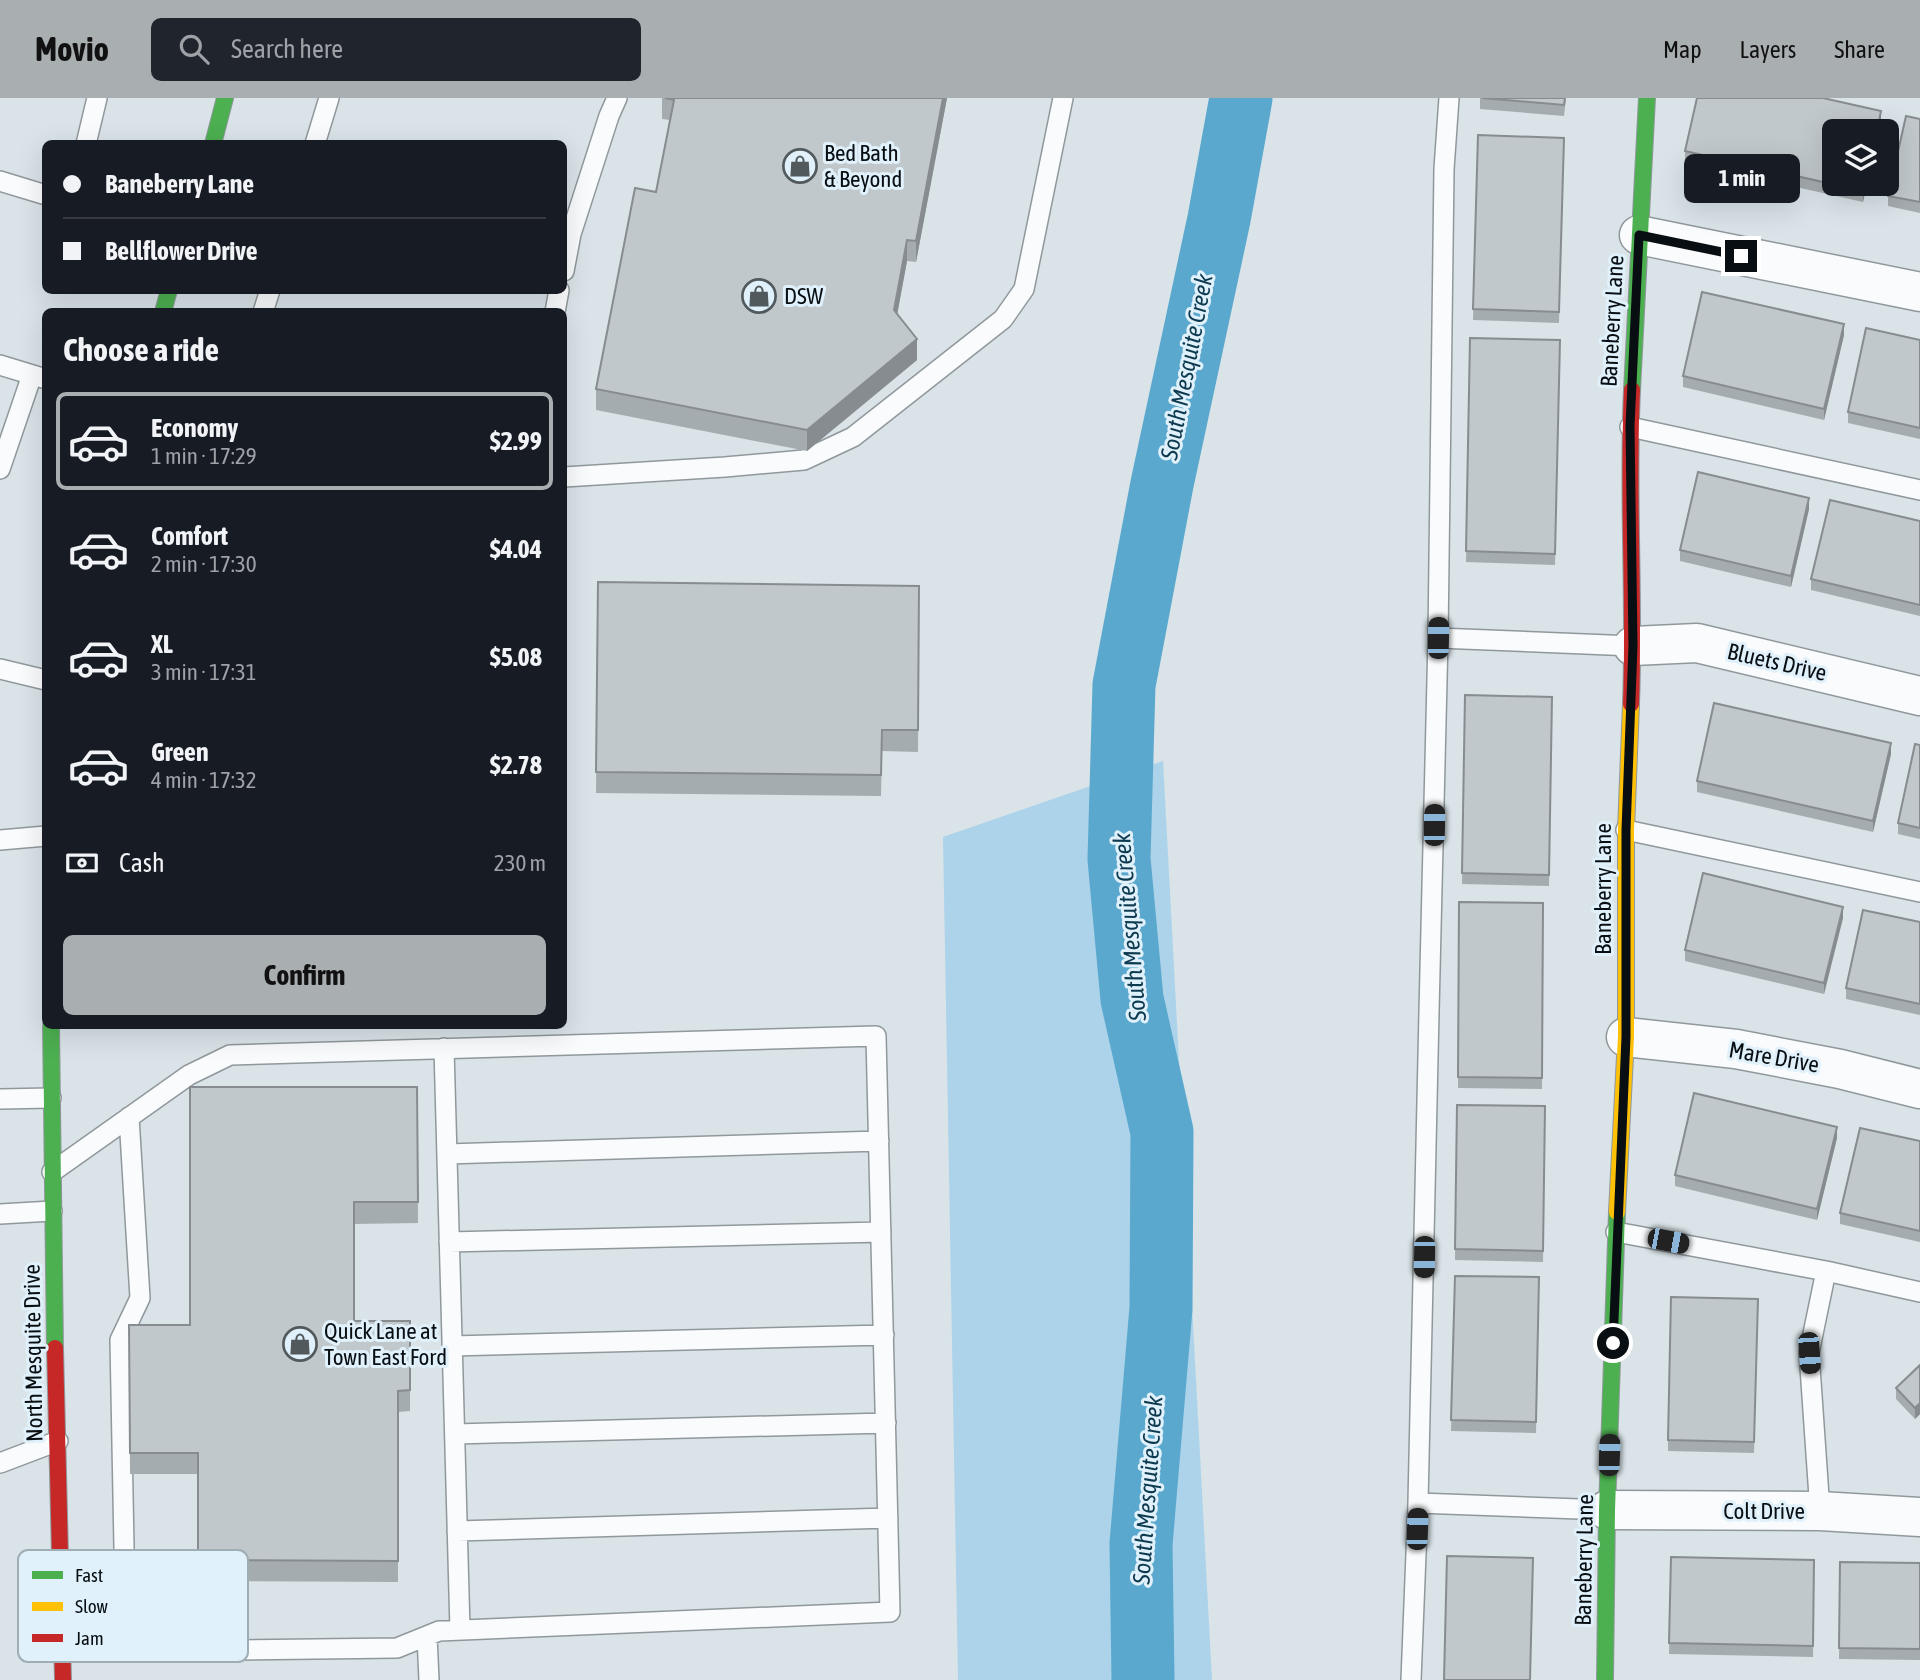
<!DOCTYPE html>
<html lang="en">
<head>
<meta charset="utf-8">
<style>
  :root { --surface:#171b24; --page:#20242c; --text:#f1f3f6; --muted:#9ea1a6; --line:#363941; --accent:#a9aeb1 }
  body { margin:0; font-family:"Asap Condensed",sans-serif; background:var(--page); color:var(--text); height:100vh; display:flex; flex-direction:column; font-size:26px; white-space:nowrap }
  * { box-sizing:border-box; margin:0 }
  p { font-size:23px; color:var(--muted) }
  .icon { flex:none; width:38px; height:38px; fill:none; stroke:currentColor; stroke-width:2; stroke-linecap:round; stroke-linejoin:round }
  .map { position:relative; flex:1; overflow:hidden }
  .panel { position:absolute; left:42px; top:210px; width:525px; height:721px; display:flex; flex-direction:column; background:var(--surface); border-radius:10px; box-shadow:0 7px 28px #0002 }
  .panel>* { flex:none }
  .top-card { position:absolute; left:42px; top:42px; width:525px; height:154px; border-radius:10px; box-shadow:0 7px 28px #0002; display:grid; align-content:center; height:154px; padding:0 21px; background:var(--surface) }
  .tools { position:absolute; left:1822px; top:21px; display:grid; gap:14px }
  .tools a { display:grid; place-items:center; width:77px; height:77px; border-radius:10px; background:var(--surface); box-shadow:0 7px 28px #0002; font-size:35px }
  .end { position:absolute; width:32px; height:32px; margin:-16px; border:9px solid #080e11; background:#fff; box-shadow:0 0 0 4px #fff }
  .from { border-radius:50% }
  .bubble { position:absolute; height:49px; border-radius:10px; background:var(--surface); box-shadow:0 7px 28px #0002; font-size:23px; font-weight:700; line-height:49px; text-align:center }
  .car { position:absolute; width:21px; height:42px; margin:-21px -10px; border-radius:9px; box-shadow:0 0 5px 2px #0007; background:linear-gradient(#222 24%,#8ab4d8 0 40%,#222 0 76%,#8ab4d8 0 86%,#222 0) }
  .top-card b { display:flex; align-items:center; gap:24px; height:66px; font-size:26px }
  .top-card b+b { border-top:2px solid var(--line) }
  .top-card i { width:18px; height:18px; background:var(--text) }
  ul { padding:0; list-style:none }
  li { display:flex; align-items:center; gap:21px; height:98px; margin:0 14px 10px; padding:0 7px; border:4px solid transparent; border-radius:10px }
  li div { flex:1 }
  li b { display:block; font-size:26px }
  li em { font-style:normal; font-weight:700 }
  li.current { border-color:var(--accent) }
  li>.icon { width:63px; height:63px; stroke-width:1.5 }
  h2 { padding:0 21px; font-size:32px; line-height:84px }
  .pay { display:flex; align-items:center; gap:18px; height:77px; padding:0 21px; font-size:26px }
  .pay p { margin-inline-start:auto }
  .button { display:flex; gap:14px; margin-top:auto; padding:14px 21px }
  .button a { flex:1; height:80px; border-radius:10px; background:var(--accent); color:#111; font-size:28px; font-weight:700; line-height:80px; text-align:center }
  header { display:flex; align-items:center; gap:42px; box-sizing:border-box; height:98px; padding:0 35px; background:var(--accent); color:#111 }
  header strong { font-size:33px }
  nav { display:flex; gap:38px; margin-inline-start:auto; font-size:24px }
  .search { width:490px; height:63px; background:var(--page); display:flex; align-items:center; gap:18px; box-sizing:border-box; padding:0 24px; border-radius:10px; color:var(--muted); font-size:26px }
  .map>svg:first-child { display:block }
  .green { fill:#acd3ea }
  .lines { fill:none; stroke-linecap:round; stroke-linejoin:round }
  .river { stroke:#5aa8cd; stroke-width:63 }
  .lane-casing { stroke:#90989c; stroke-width:22 }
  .street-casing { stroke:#90989c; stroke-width:41 }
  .fast-casing { stroke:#90989c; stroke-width:18 }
  .slow-casing { stroke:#90989c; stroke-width:18 }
  .jam-casing { stroke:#90989c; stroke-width:18 }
  .lane { stroke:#f9fbfc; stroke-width:19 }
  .street { stroke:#f9fbfc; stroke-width:38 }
  .fast { stroke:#4caf50; stroke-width:16 }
  .slow { stroke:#ffc107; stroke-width:16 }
  .jam { stroke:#c62828; stroke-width:16 }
  .wall { fill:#a5acaf }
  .shaded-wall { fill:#868c8f }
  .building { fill:#c0c8cc; stroke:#868c8f; stroke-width:2 }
  .route { stroke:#080e11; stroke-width:9 }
  .labels { text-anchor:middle; stroke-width:6; stroke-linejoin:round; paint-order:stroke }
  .poi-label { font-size:23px; fill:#080e11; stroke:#e0f1fb; text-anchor:start }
  .street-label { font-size:23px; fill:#080e11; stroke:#e0f1fb }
  .water-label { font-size:24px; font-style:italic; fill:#0e3a4f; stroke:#e0f1fb }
  .key { fill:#e0f1fb; stroke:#9fadb5; stroke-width:2 }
  .key-label { font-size:19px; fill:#080e11 }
</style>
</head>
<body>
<header>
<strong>Movio</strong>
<div class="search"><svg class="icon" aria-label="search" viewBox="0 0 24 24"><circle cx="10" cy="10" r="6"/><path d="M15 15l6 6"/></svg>Search here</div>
<nav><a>Map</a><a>Layers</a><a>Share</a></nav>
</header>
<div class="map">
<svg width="1920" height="1582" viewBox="0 0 1920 1582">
  <rect width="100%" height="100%" fill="#d9e3e8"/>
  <path class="green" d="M1163,663L1212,1582H958L943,739Z"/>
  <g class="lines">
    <path class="river" d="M1143,1582L1141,1446L1161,1210L1162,1034L1132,901L1119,761L1124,587L1162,386L1219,121L1241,0"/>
    <g class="lane-casing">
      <path id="lane" d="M86,46L97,0
        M315,46L329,0
        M0,83L46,97
        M564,173L571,136L609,18L617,0
        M263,214L270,192
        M555,214L559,192
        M0,267L46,281
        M1630,329L1920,392
        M0,371L32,277
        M564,379L725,369L804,362L853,339L1003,221L1024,191L1063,0
        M1438,540L1633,548
        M0,571L46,582
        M1626,732L1920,794
        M0,742L46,738
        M444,950L460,1532
        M0,1001L51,1000
        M447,1056L879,1043
        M52,1074L189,977L230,957L876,938L890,1514L439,1533L397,1550L62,1554
        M0,1116L52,1113
        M1616,1134L1826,1173L1920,1194
        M449,1144L881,1134
        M452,1248L884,1237
        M455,1336L886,1325
        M0,1365L58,1343
        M1418,1405L1607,1412
        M1820,1413L1809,1255L1826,1173
        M457,1433L888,1420
        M427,1538L429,1582
        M126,1553L120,1242L140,1200L129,1019
        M1411,1582L1418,1405L1429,914L1438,540L1444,71L1449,0"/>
    </g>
    <g class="street-casing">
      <path id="street" d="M1639,137L1920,194
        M1633,548L1697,545L1920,598
        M1626,939L1736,951L1840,971L1920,991
        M1607,1412L1820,1413L1920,1419"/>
    </g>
    <g class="fast-casing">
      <path id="fast" d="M213,46L225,0
        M163,214L169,192
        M1632,292L1647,0
        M51,928L55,1250
        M1605,1582L1607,1412L1617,1114"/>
    </g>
    <g class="slow-casing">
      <path id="slow" d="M1617,1114L1626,939V732L1631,606"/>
    </g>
    <g class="jam-casing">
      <path id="jam" d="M1631,606C1635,501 1627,397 1632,292
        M55,1250L63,1582"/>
    </g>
    <use href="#lane" class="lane"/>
    <use href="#street" class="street"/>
    <use href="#fast" class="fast"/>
    <use href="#slow" class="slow"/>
    <use href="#jam" class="jam"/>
  </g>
  <path class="wall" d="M662,0H947L916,164L907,163L897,216L917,262L807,353L596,312V291L656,94L670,22L662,21Z
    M1480,0H1566L1564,18L1480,11Z
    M1920,21V115L1888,108V98Z
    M1881,24L1863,104L1685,64V53Z
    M1478,37L1564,40L1559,225L1473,222Z
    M1844,237L1824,322L1683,289V278Z
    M1470,240L1560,242L1555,467L1466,464Z
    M1920,242V341L1848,325V314Z
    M1809,411L1791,489L1680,463V452Z
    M1920,423V518L1811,492V481Z
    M598,484L919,488L918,654L882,653L881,698L596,695Z
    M1465,597L1552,599L1549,788L1462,786Z
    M1920,647V741L1898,736V725Z
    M1891,656L1873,734L1697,694V683Z
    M1459,804L1543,805L1542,991L1458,990Z
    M1843,820L1824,896L1685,863V852Z
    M1920,824V917L1846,901V890Z
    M417,989L418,1125L354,1126V1223H410V1313L398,1314V1484L198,1483V1376H130L129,1227H190Z
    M1457,1007L1545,1008L1543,1164L1455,1162Z
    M1837,1040L1817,1122L1675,1088V1077Z
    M1920,1043V1144L1840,1126V1115Z
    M1455,1178L1539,1179L1536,1335L1451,1333Z
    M1758,1201L1754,1355L1668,1353V1342Z
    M1920,1267V1316L1915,1321L1896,1301V1290Z
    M1671,1459L1814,1462L1813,1559L1669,1556Z
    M1840,1464L1920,1465V1562L1839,1561Z"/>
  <path class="shaded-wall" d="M943,0H947L916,164V143Z
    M1881,13V24L1879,33H1877Z
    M1865,86H1867L1863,104V93Z
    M907,142V163L894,234V212Z
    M1844,226V237L1824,322V311Z
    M917,241V262L807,353V332Z
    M1809,400V411L1791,489V478Z
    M1891,645V656L1873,734V723Z
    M1843,809V820L1824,896V885Z
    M1837,1029V1040L1817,1122V1111Z
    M1920,1305V1316L1915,1321V1310Z"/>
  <path class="building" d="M665,0H943L916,143L907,142L894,212L917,241L807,332L596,291L635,90L656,94L674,2Z
    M1482,0H1565L1564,7Z
    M1697,0H1823L1881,13L1877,33H1834V86H1865L1863,93L1685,53Z
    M1906,18L1920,21V104L1888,98Z
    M1478,37L1564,40L1559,214L1473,211Z
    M1702,194L1844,226L1824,311L1683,278Z
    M1866,230L1920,242V330L1848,314Z
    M1470,240L1560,242L1555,456L1466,453Z
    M1698,374L1809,400L1791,478L1680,452Z
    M1830,402L1920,423V507L1811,481Z
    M598,484L919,488L918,632H882L881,677L596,674Z
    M1465,597L1552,599L1549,777L1462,775Z
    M1714,605L1891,645L1873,723L1697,683Z
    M1915,646L1920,647V730L1898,725Z
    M1703,775L1843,809L1824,885L1685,852Z
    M1459,804L1543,805L1542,980L1458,979Z
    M1863,812L1920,824V906L1846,890Z
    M190,989H417L418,1104H354V1223H410V1292L398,1293V1463L198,1462V1355H130L129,1227H190Z
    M1694,995L1837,1029L1817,1111L1675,1077Z
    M1457,1007L1545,1008L1543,1153L1455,1151Z
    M1860,1030L1920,1043V1133L1840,1115Z
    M1455,1178L1539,1179L1536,1324L1451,1322Z
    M1671,1199L1758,1201L1754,1344L1668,1342Z
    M1920,1267V1305L1915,1310L1896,1290Z
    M1447,1458L1533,1460L1530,1582H1444Z
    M1671,1459L1814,1462L1813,1548L1669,1545Z
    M1840,1464L1920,1465V1551L1839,1550Z"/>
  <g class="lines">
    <path class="route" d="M1613,1245L1626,939V732L1633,548L1630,328L1639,137L1741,158"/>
  </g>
  <defs>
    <g id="shop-ring" transform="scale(1.75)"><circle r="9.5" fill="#e0f1fb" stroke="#51595c" stroke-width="1.5"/><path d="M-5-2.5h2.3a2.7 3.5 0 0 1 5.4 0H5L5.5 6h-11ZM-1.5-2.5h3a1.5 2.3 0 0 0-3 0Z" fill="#51595c"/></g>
  </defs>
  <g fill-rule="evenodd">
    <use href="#shop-ring" x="800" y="68"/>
    <use href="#shop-ring" x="759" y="198"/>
    <use href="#shop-ring" x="300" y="1246"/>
  </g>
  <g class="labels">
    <g class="poi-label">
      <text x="824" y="63">Bed Bath<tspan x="824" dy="26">&amp; Beyond</tspan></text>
      <text x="784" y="206">DSW</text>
      <text x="324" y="1241">Quick Lane at<tspan x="324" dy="26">Town East Ford</tspan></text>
    </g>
    <g class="street-label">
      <text transform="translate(1612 223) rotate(-87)" y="8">Baneberry Lane</text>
      <text transform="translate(1777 564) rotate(13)" y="8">Bluets Drive</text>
      <text transform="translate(1603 791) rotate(-90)" y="8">Baneberry Lane</text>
      <text transform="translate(1774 959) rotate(10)" y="8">Mare Drive</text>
      <text transform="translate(33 1255) rotate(-91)" y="8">North Mesquite Drive</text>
      <text x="1764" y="1421">Colt Drive</text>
      <text transform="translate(1584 1462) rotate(-89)" y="8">Baneberry Lane</text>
    </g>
    <g class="water-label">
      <text transform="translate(1187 269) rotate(-79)" y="8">South Mesquite Creek</text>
      <text transform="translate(1130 829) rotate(-95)" y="8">South Mesquite Creek</text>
      <text transform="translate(1148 1392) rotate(-86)" y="8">South Mesquite Creek</text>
    </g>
  </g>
  <rect x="18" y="1452" width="230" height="112" rx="10" class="key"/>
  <rect x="32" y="1473" width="31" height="8" fill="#4caf50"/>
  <rect x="32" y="1504" width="31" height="9" fill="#ffc107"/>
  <rect x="32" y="1536" width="31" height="8" fill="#c62828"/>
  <g class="key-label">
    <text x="75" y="1484">Fast</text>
    <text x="75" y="1515">Slow</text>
    <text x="75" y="1547">Jam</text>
  </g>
</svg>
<div class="tools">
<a><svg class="icon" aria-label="layers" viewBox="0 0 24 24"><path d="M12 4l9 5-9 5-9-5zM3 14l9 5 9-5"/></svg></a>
</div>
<i class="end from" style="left:1613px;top:1245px"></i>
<i class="end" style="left:1741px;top:158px"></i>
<div class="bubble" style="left:1684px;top:56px;width:116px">1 min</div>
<i class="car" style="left:1438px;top:540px;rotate:1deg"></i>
<i class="car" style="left:1434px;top:727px;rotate:1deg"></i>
<i class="car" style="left:1668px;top:1143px;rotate:101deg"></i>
<i class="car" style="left:1424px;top:1159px;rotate:181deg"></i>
<i class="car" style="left:1809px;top:1255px;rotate:176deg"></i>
<i class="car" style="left:1609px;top:1357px;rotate:2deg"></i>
<i class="car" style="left:1417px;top:1431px;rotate:2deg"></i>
<div class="top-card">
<b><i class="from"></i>Baneberry Lane</b>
<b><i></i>Bellflower Drive</b>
</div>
<section class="panel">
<h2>Choose a ride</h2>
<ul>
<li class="current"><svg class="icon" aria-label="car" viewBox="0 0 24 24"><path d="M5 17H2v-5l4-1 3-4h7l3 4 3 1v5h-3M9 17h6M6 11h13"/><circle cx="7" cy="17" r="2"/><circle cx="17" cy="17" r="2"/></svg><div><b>Economy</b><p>1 min · 17:29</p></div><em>$2.99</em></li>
<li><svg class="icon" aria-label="car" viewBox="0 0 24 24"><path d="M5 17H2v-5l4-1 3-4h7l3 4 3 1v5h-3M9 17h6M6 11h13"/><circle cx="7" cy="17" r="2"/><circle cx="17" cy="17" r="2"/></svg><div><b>Comfort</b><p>2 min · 17:30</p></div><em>$4.04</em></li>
<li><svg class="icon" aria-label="car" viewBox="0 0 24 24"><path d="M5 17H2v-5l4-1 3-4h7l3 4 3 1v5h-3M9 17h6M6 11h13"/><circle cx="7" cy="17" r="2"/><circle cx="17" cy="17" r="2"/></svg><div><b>XL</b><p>3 min · 17:31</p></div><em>$5.08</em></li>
<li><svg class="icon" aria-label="car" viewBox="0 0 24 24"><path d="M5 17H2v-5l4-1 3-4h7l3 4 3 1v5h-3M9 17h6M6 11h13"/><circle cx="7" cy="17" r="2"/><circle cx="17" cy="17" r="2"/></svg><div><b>Green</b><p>4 min · 17:32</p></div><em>$2.78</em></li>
</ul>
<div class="pay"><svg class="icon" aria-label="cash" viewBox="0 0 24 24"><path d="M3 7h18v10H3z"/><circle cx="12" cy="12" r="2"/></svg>Cash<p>230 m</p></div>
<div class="button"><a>Confirm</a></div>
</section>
</div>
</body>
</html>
